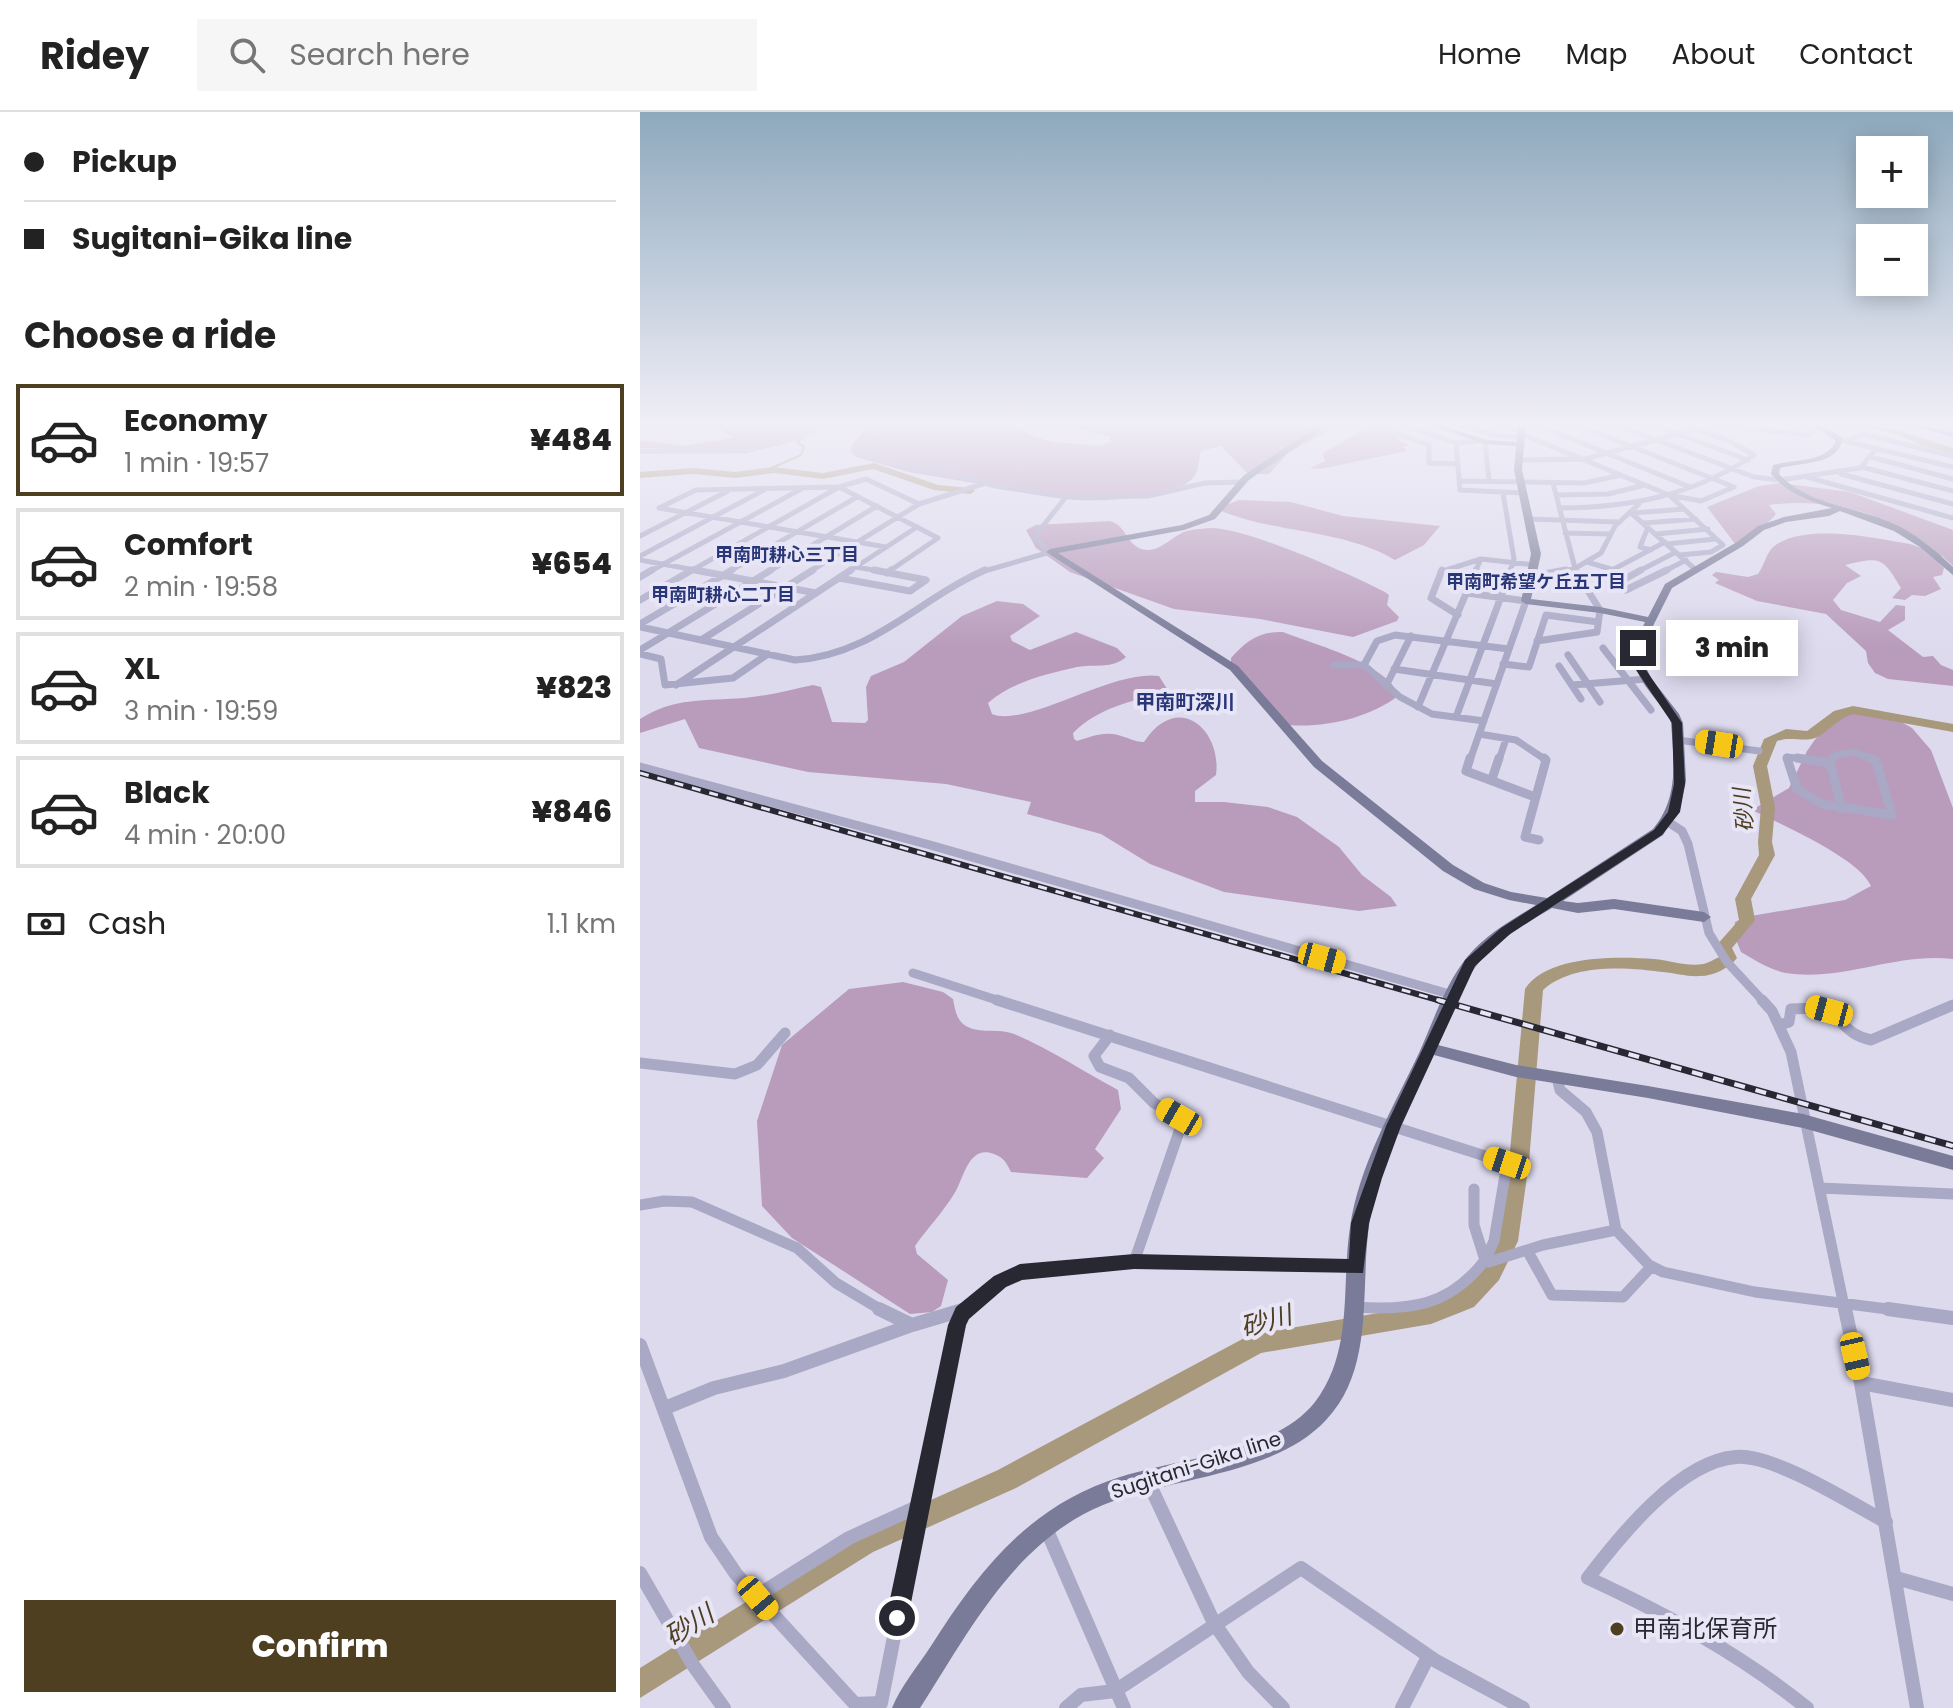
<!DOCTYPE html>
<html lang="en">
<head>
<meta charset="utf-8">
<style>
  :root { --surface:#fff; --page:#f6f6f6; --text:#222; --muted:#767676; --line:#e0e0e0; --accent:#4f3f21 }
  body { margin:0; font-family:Poppins,"Noto Sans JP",sans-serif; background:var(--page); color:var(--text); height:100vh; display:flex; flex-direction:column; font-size:30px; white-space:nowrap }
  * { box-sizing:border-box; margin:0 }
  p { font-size:26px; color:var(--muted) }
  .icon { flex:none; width:44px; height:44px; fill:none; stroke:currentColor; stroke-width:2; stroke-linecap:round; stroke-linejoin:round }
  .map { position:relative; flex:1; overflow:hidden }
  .panel { display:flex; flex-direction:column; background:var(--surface); width:640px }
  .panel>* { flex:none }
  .banner { display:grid; align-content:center; height:176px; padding:0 24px; background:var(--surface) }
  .controls { position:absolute; left:1216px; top:24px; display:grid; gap:16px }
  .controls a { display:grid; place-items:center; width:72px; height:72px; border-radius:0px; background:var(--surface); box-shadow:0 4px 20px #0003; font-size:40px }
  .end { position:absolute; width:36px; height:36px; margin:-18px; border:10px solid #272832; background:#fff; box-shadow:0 0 0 4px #fff }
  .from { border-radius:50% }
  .bubble { position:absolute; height:56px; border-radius:0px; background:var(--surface); box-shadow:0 4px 20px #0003; font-size:26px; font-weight:800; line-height:56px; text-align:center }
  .car { position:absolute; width:24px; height:48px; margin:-24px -12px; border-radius:10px; box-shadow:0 0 6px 2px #0007; background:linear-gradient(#f5c518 24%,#345 0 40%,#f5c518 0 76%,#345 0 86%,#f5c518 0) }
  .banner b { display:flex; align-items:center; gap:28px; height:76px; font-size:30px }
  .banner b+b { border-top:2px solid var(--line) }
  .banner i { width:20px; height:20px; background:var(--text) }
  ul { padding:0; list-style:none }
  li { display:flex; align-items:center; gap:24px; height:112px; margin:0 16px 12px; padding:0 8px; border:4px solid var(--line); border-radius:0px }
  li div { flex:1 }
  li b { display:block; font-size:30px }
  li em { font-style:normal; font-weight:800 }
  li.current { border-color:var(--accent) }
  li>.icon { width:72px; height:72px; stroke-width:1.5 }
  h2 { padding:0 24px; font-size:36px; line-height:96px }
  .pay { display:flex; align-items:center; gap:20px; height:88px; padding:0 24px; font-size:30px }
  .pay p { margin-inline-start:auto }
  .cta { display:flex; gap:16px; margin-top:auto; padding:16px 24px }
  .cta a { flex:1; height:92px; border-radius:0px; background:var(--accent); color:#fff; font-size:32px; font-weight:800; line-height:92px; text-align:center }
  header { display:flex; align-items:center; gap:48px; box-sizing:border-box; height:112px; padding:0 40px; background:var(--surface); border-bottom:2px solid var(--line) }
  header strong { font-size:38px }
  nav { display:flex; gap:44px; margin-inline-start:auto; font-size:28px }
  .search { width:560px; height:72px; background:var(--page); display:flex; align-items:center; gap:20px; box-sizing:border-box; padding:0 28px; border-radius:0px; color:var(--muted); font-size:30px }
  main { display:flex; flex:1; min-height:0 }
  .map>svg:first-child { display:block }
  .green { fill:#b99cbb }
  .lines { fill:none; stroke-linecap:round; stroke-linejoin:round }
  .stream { stroke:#a8987c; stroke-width:2 }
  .river { fill:#a8987c; fill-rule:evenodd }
  .street-far4 { stroke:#a9a8c5; stroke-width:5 }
  .street-far3 { stroke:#a9a8c5; stroke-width:7 }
  .street-far2 { stroke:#a9a8c5; stroke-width:9 }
  .street-far1 { stroke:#a9a8c5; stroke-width:11 }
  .street { stroke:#a9a8c5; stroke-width:14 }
  .secondary { fill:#797b98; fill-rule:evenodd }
  .rail-far1-casing { stroke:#272832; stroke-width:6 }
  .rail-casing { stroke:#272832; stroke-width:7 }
  .rail-far1 { stroke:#e8e6f6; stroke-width:3; stroke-dasharray:9; stroke-linecap:butt }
  .rail { stroke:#e8e6f6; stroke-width:4; stroke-dasharray:11; stroke-linecap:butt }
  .route { fill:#272832 }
  .poi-dot { fill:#4f3f21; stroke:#e8e6f6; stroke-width:3 }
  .labels { text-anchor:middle; stroke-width:8; stroke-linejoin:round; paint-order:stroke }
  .far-neighbourhood-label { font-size:18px; font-weight:bold; fill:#293678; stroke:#e8e6f6 }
  .far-quarter-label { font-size:20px; font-weight:bold; fill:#293678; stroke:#e8e6f6 }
  .street-label { font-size:20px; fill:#272832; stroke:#e8e6f6 }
  .water-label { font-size:22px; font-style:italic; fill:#4f3f21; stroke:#e8e6f6 }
  .near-poi-label { font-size:24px; fill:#272832; stroke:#e8e6f6; text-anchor:start }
  .near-water-label { font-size:26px; font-style:italic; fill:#4f3f21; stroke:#e8e6f6 }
</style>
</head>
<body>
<header>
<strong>Ridey</strong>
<div class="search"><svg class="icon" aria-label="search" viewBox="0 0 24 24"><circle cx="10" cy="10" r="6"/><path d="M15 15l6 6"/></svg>Search here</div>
<nav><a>Home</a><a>Map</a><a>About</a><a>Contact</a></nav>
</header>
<main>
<section class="panel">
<div class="banner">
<b><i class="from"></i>Pickup</b>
<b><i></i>Sugitani-Gika line</b>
</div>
<h2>Choose a ride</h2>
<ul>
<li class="current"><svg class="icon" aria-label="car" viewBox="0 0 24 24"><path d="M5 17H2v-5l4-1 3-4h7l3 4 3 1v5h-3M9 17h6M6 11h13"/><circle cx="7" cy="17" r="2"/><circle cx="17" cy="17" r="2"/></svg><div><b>Economy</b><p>1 min · 19:57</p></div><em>¥484</em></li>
<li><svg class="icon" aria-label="car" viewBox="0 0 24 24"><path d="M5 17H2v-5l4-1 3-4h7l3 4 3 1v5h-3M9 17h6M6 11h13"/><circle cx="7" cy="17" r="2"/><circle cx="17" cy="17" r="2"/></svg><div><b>Comfort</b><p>2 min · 19:58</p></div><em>¥654</em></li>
<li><svg class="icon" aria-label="car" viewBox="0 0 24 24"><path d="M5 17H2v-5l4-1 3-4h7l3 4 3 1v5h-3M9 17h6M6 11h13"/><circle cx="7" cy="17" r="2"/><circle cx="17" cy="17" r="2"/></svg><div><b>XL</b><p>3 min · 19:59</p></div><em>¥823</em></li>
<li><svg class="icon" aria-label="car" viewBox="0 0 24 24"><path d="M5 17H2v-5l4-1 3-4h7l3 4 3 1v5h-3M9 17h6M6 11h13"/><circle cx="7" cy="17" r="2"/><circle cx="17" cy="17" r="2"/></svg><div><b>Black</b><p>4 min · 20:00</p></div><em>¥846</em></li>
</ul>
<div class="pay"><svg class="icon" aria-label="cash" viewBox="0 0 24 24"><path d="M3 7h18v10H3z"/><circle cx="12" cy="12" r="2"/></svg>Cash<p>1.1 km</p></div>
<div class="cta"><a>Confirm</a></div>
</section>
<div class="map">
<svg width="1313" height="1596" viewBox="0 0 1313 1596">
  <rect width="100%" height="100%" fill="#dddaee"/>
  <path class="green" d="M76,313H183L146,328L105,337L0,336V328L44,334L93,326Z
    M228,313H372L395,325L413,330L459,334L471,330L470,325L423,313H699L648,341L629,362H608L581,334L561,339C559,346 559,357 555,363C541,388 462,389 435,388L269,360L216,345L211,339L212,333Z
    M732,313L749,315L746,318L762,324L757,328L769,333L763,335L767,339L680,357L670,356L685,349L683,341Z
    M1140,371L1210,380L1313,418V454L1302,444L1294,445L1304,456L1302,463L1293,465L1301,477L1285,484L1272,483L1265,488L1252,486L1261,476C1242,444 1240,445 1205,453L1221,464L1207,471L1193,488L1201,498L1240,510L1256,493L1265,494V508L1248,518L1283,545L1293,544L1301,553L1313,558V574L1248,567L1235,561L1228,551L1226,539L1186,502L1117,489L1075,471L1079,468L1072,463L1076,460L1108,465L1118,462C1124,454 1126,442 1133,435C1162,411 1230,425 1264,431C1274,432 1284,438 1294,438C1248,400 1187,385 1129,393L1136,402C1126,416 1108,420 1096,433L1067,395L1119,374Z
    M599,388L651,390L703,404L800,414L784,433L755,448C703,417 638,422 581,399V395Z
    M470,409C488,414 486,436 507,438C519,439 530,427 540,422C548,417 561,417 570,416C605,415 710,462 745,480L749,483L747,493L759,505L757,509L713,525L620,507L534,497L430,460L396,436L386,418L396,413Z
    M357,489L383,492L400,504L370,524L372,529L390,538L436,520L477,536L486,545C473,557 454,552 437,555C407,562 371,570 348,591L352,602C387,616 472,557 519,564L529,580L527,583C494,586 457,597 433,621L434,627L437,629C449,625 464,619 478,623C487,625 494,630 504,630C538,578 582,618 576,663L555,679V690H584L628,695L657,705L699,735L722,763L751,785L757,794L719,799L584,780L510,752L461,722L387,702L391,690L306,672L168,660L59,636L45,607L0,621V607C34,585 66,589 104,586C127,584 150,578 173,573L181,575L192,610L225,611L228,608L226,575L231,564L264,550L322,504Z
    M643,520C675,533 744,550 759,583C731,606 684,616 649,613L591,553V546C606,529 619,519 643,520Z
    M1227,598L1241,599L1272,616L1291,638L1313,696V847C1257,840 1201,870 1146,861C1130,858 1115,848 1101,840L1094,823L1095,810L1105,805L1205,788L1231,774C1219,746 1140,712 1112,698L1149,676L1167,639L1188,609L1207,601Z
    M263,870L303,880L313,887C315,897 316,908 326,914C340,922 358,916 374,922C410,937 444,960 478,978L481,997L455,1037L464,1046L447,1066L371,1060C366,1050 364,1046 354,1042C328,1032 324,1067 314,1082C303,1100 287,1117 275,1134L277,1142L308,1168L301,1194L292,1200L270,1202L152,1126L122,1094L117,1009L142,933L209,877Z"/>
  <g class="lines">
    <path class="stream" d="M127,358L161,343L164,335L157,330L165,324"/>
    <path class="river" d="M1217,313C1251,312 1281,327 1313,336V342L1281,333L1256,322Z
      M234,351L298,373L330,376L335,379L330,382L294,378L233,357L183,367L134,361L95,366L53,362L0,366V360L53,356L95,360L134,355L183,361Z
      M1213,594L1313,612V620L1213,602C1198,606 1189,620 1175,626C1164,630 1150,624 1137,629L1127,654L1135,695L1132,730L1135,743L1111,787L1115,808L1092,836L1097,846C1089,856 1074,864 1060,864C1048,865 1035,861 1023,860C987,855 932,851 903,878L889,1050L878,1129L859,1168L834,1195L791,1212L621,1241L376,1376L233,1440L0,1586V1556L215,1422L358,1358L610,1223L791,1192L818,1181L843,1154L856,1128L869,1050L885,877C906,843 978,844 1014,847C1029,848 1047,855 1063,852C1069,851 1074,847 1080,845L1075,835L1099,808L1095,787L1119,743L1118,730L1121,695L1113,654L1124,627L1146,617L1167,619L1194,599Z"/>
    <path class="street-far4" d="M248,313L226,325L224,338L272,356L307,360L355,374L426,385L508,384L565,371L601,370
      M752,313L745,318L789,333V351L817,352
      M764,313L816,331L820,378L883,381
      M821,313L855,323L879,325
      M859,313L879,318
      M897,313L1050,375
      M977,313L1114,365L1140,368L1220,356L1237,336
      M1014,313L1108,348
      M1079,313L1169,323L1173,318L1182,316
      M879,321L1029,383L1061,389L1094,375L937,313
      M1200,328L1313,355
      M1209,328L1223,322L1313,344
      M845,330L849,369
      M816,331L841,329
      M0,339H105L147,329L187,313
      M1231,345L1313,367
      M879,348L945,347L1055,317
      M1222,355L1313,379
      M1201,362L1313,392
      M1167,365L1313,406
      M820,369L944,371L981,363
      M913,371L936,460
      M863,381L874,447L870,460
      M916,383L968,382L1005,373
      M1029,383L1083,433L1071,440L1040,443
      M279,392L346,371
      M919,396C990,396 1054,383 1114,343L1091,330L1045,313
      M990,400L1056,458
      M993,401L1044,397
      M889,407L979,410
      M1004,411L1056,407
      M1008,415L1000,435L1011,438
      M925,421L970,422
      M1016,422L1068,417
      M0,424L88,379
      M1027,432L1075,427
      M246,435L19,396L56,378L199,375L298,426L248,460
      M410,440L394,425L426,385
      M0,444L124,378
      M0,448L66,460
      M947,450L974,458
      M216,455L245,460
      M9,460L161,377
      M49,460L199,375L226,367L279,392L169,460
      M88,460L217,385
      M128,460L237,394
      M208,460L277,415
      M341,460L410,440
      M800,460L841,447L896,453
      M835,460L841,447
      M914,460L934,457L961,441L975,414L999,392
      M976,460L974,457L1025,430
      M997,460L1036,440
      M1023,460L1046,448"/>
    <path class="street-far3" d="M55,458L176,481
      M802,458L791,486L818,503
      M975,458L986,478L1027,458
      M247,461L251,458
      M893,464L926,458
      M0,465L12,458
      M199,466L270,479L286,468L234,458
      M981,469L1001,458
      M827,481L886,489L830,648
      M0,488L52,458
      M0,512L92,458
      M0,515L155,548C231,544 279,487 345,458
      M61,528L173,458
      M897,529L957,520L960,498L935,458
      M963,536L1011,598
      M0,538L131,458
      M0,542L21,547L25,573L93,566L128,542
      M928,543L960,590
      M863,552L889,555L906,503L958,510
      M694,553H724
      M919,554L941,587
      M754,557L857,572
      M36,573L211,458
      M932,573L1006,567
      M746,574L771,524
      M778,595L836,458
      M816,605L871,458
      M844,609L792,602L760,585L724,553L737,529L755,523L869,537
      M839,622L876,628L906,648
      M1038,628L1119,639
      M859,648L866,627
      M1148,648L1147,645L1171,648
      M1192,648L1196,643L1214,640L1235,648"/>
    <path class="street-far2" d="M830,646L826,659L895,685
      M1147,646L1157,677L1182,692L1252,703L1236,649L1230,646
      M1157,646L1190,651L1193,646
      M1190,651L1202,697
      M0,655L290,733L813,883
      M852,667L859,646
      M1028,710L1042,719L1048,732L1069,821L1087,850L1124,890
      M899,728L885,725L906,648L904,646
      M273,861L363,890"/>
    <path class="street-far1" d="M357,888L867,1051L854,1129L845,1148
      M1122,888L1132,899L1151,940L1205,1199
      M1140,913L1149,910L1151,897C1207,892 1194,920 1231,928L1313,893
      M470,923L454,944L460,955L489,966L514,991L539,1005L541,1014L494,1150
      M0,951L95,962L117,953L145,921
      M917,966L920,978L946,1000L957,1020L976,1118
      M1180,1076L1313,1082
      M834,1077V1113L845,1148
      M0,1093L24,1089L52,1090L157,1136L196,1171L243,1199
      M887,1138L912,1183L983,1185L1010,1156
      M715,1195C770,1199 810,1194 845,1148L849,1150L903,1133L976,1118L1009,1153L1023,1160L1115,1180L1263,1199
      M324,1199L360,1169L380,1160L494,1150L716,1155"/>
    <path class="street" d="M239,1197L272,1213
      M1205,1197L1221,1271L1277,1596
      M1248,1197L1313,1206
      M0,1233L71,1425L96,1462L215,1592L241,1591
      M1221,1271L1313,1288
      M25,1296L74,1276L144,1259L272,1213L326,1197
      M507,1367L574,1511L608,1560L643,1596
      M405,1414L484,1596
      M0,1461L53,1553L84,1596
      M1256,1466L1313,1482
      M117,1484L209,1426L279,1394
      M241,1591L303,1275L322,1201
      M426,1596L441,1583L475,1579L661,1456L796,1549L883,1596
      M762,1596L788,1545
      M1167,1596C1100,1542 1026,1502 948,1466C980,1424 1040,1349 1096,1345C1134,1342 1211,1391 1246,1410"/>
    <path class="secondary" d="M679,313H688L609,368L575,407L544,418L418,441L598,554L682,649L813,753L844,771L871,780L907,786L1013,717C1039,686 1034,649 1031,611L1029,604C1002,569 982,556 1005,510L960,501L886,492L881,489L891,442L874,358L876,334L845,332L790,313H800L846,328L877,330L878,313H886L882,358L901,442L891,487L960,495L1008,505L1025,472L1097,430L1118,414L1144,405L1192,396C1169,389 1147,381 1131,362L1133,353C1154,347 1186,351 1196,329L1173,313H1181L1203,326C1198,354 1161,350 1140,356L1139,362C1169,394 1215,394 1252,411C1275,421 1295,438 1313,455V463L1280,435L1254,419L1200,399L1189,404L1146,410L1124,418L1103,434L1032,476L1009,522L1003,549L1011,566L1039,602L1043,611L1046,669L1040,696L1023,723L923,789L938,791L974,787L1064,800L1071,805L1064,810L974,797L938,801L912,796C887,811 860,826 841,848C820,872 810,904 798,933L876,953L1008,974L1163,1002L1313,1044V1058L1163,1016L1008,986L876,965L794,943C772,991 748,1038 734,1088C715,1160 741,1250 686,1308C634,1364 531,1365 463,1393C374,1430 329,1520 280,1596H252C261,1574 278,1554 291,1534C340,1457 389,1394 480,1365C538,1346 635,1341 675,1290C714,1239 701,1174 710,1115C719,1053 753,996 779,941C794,908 805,872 828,844C846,822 872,808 896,793L869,788L834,777L803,759L674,655L590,558L406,440L410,437L542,413L569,403L603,364Z
      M1270,313H1282L1313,321V325Z"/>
    <g class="rail-far1-casing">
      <path id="rail-far1" d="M0,661L805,890"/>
    </g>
    <g class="rail-casing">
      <path id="rail" d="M798,888L1313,1034"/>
    </g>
    <use href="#rail-far1" class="rail-far1"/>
    <use href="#rail" class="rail"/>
  </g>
  <linearGradient id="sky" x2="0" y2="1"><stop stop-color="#8ea9bd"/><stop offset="0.58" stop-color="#f0eef7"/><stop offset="1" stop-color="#f0eef7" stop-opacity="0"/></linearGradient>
  <rect width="1313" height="536" fill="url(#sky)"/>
  <path class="route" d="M998,533L1003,536L1006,558L1042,611L1045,672L1040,700L1022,723L870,822L835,854L761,1014L742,1066L729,1111L723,1161L494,1157L382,1168L366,1175L329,1207L326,1213L268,1506L265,1513L257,1517L249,1513L246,1506L308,1213L316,1195L354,1164L380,1152L494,1142L709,1147L711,1111L746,1014L825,848L861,816L1014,718L1028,700L1034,672L1032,611L996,558L993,536Z"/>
  <circle class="poi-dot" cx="977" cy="1517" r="8"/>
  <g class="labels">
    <g class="far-neighbourhood-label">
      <text x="147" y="449">甲南町耕心三丁目</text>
      <text x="896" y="476">甲南町希望ケ丘五丁目</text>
      <text x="83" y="489">甲南町耕心二丁目</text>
    </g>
    <g class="far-quarter-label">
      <text x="545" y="597">甲南町深川</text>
    </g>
    <g class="street-label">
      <text transform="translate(556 1353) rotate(-18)" y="7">Sugitani-Gika line</text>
    </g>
    <g class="water-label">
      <text transform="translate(1103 698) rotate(-95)" y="8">砂川</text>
    </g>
    <g class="near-poi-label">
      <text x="993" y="1525">甲南北保育所</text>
    </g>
    <g class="near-water-label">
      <text transform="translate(626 1209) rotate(-16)" y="9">砂川</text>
      <text transform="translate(49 1513) rotate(-32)" y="9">砂川</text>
    </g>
  </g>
</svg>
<div class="controls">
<a>+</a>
<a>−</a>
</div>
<i class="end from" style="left:257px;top:1506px"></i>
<i class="end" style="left:998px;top:536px"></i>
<div class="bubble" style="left:1026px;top:508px;width:132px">3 min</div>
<i class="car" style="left:1079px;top:632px;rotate:279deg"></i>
<i class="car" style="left:682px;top:846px;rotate:105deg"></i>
<i class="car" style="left:1189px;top:899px;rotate:285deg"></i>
<i class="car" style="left:539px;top:1005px;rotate:300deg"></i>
<i class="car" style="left:867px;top:1051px;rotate:288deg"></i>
<i class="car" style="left:1215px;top:1244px;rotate:167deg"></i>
<i class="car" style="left:118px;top:1486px;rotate:140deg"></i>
</div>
</main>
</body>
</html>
